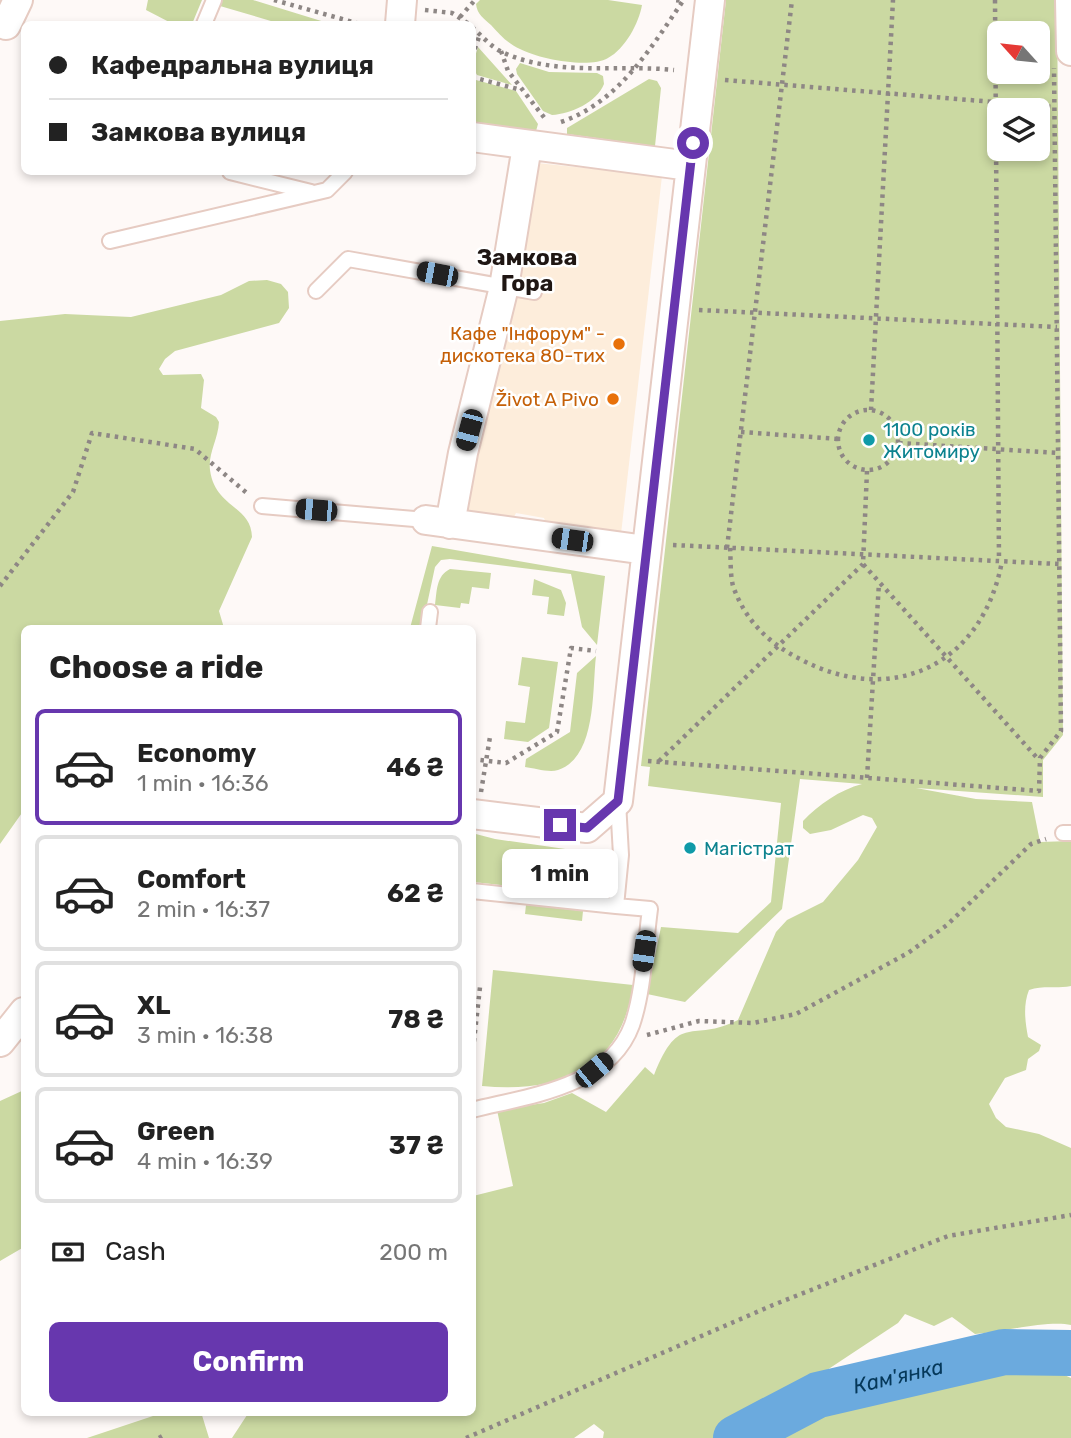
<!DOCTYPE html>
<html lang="en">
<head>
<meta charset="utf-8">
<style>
  :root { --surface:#fff; --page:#f6f6f6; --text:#222; --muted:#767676; --line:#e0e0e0; --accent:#6737ae }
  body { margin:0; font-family:Rubik,sans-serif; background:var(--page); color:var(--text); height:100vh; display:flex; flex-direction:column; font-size:26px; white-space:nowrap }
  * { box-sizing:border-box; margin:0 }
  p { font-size:23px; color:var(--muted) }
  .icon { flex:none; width:38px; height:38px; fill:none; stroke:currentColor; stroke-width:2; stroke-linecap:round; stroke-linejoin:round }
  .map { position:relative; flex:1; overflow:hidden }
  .panel { position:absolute; left:21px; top:625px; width:455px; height:791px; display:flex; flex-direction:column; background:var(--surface); border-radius:10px; box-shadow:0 4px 10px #0003 }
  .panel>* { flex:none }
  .top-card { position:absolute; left:21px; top:21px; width:455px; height:154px; border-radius:10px; box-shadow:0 4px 10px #0003; display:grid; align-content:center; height:154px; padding:0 28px; background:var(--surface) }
  .needle { width:46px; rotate:297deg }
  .tools { position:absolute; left:987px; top:21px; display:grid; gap:14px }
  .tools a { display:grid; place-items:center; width:63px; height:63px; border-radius:10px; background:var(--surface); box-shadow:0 4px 10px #0003; font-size:35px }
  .end { position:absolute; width:32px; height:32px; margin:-16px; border:9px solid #6737ae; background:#fff; box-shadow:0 0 0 4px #fff }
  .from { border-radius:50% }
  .bubble { position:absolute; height:49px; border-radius:10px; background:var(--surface); box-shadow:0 4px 10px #0003; font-size:23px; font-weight:700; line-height:49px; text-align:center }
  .car { position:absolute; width:21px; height:42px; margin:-21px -10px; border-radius:9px; box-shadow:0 0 5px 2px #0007; background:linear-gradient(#222 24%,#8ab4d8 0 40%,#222 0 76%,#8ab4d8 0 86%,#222 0) }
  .top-card b { display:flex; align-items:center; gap:24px; height:66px; font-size:26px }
  .top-card b+b { border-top:2px solid var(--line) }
  .top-card i { width:18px; height:18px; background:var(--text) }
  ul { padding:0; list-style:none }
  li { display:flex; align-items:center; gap:21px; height:116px; margin:0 14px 10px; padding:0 14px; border:4px solid var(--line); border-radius:10px }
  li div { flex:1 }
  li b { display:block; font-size:26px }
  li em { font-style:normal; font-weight:700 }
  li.active { border-color:var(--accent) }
  li>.icon { width:63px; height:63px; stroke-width:1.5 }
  h2 { padding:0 28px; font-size:32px; line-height:84px }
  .pay { display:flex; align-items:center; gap:18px; height:77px; padding:0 28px; font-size:26px }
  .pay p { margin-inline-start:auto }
  .primary-button { display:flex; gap:14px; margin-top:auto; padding:14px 28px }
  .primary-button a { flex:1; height:80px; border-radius:10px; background:var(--accent); color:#fff; font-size:28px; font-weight:700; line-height:80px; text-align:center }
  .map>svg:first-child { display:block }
  .commercial { fill:#fdeddb }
  .green { fill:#cbd9a2; fill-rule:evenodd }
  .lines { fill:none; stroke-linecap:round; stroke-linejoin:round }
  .river { stroke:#6baade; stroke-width:46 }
  .service-casing { stroke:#e6cbc2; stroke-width:18 }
  .minor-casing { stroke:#e6cbc2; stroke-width:32 }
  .path { stroke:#8e8785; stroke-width:4.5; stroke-dasharray:3.5 5; stroke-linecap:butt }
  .service { stroke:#fff; stroke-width:14 }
  .minor { stroke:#fff; stroke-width:28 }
  .route { stroke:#6737ae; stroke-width:9 }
  .food-dot { fill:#e8710a; stroke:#fff; stroke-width:2.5 }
  .culture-dot { fill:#0f9aa8; stroke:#fff; stroke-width:2.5 }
  .labels { text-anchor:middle; stroke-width:5; stroke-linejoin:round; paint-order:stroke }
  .food-label { font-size:19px; fill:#c56008; stroke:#fff; text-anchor:end }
  .culture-label { font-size:19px; fill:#0d838f; stroke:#fff; text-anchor:start }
  .water-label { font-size:21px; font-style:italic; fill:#05385a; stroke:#fff }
  .quarter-label { font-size:23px; font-weight:bold; fill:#1f1613; stroke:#fff }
</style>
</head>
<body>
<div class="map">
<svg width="1071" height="1438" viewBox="0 0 1071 1438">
  <rect width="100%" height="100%" fill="#fef9f7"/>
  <path class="commercial" d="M537,163L662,176L621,534L546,524L544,518L516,513L513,519L466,515L458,505Z"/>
  <path class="green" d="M148,0H202L192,24H173L146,10Z
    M222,0H253L331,24H281L220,6Z
    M480,0H608L642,5C639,23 625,49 608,58C589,69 539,59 520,49C508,44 499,34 491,25C484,19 477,14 476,4Z
    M726,0H1057L1063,735L1043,760V797L916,788L976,799L1032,802L1040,842L1071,841V986C1056,989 1043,985 1029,990C1023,1005 1025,1021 1028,1037L1041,1045L1039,1051L1028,1059L1026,1070L1005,1078L989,1104L996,1118L1006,1127L1039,1134L1071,1148V1325C1048,1320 1002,1332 975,1334L952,1317L934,1326L905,1314L898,1323L827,1370L756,1429L737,1438H603L604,1432L594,1424L574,1438H232L249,1412H472L473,1196L513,1186L497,1110L544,1103L572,1093L606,1112L645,1067L654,1075C680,1010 691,1044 738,1020L776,932L787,920L823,902L858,860L877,827L872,818L863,815L831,830L810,834L803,828V821C819,804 840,790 862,784L800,779L782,909L685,1002L647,994L661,927L738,933L771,902L781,803L648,786L650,767L641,766ZM999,33H1038V72H999ZM999,110H1038V149H999Z
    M478,47L512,85L477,75L472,66Z
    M520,63L549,72L597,73L603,76L604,84C597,102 571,114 552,115L543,111L517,74L516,69Z
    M649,79L657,81L661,88L655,146L567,134V128Z
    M476,80L516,91L538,124L536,131L473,123V83Z
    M267,280L281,284L288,292L289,308L279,323L175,351L165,359L159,369L163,375L201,374L204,380L201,408L216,417L219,422C218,440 208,453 210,470C215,508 251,505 252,537L219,611L224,628H24V810L0,844V321L65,314L131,317L221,295L249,281Z
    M432,546L605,576L597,645L582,627L571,574L450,559L441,560L435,567L422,628H410Z
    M450,569L491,573L489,589L472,587L469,604L461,603L460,608L435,605C437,591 436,576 450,569Z
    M534,579L561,590L566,603L564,616L547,614L549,597L532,595Z
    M596,656C592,690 597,757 558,770C549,773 534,768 525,767L526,759L570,732L577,673Z
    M522,657L558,662L549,728L528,742L504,739L506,721L525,723L530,687L518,685Z
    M472,833L495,839L607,855L612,859L608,891L602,896L473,882Z
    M526,905L583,911L582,921L525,914Z
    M493,970L633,985C621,1070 560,1093 482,1086Z
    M24,1090V1247L0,1261V1101Z
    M944,1353L1034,1361L1071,1378V1438H782L798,1424L893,1372L902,1361Z
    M165,1412H201L209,1438H87Z"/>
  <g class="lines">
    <path class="river" id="s1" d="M736,1438L818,1395L1004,1352L1071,1353"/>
    <g class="service-casing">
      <path id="service" d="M204,24L214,0
        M230,172L311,192
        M110,241L327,190L345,172
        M316,291L348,259L534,292
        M262,506L426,520
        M428,628L430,612
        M1063,833H1071
        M472,891L616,906L621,855L618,802
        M472,1110C527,1096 609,1088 632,1025C644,990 645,946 650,909L616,906"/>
    </g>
    <g class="minor-casing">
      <path id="minor" d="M1070,0L1071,51
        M400,24L402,0
        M6,25L18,0
        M472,137L690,166
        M426,520L646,550
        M450,524L463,453L504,287L527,146
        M472,814L587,828L618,801L710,0
        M0,1042L24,1012"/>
    </g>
    <path class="path" d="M274,0L360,24
      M995,0L999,561
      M425,10L452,13L469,24
      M460,17L475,0
      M472,27C481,35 491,47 502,52C556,77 617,64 674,70
      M501,51L508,71L546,120
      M472,57L480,34
      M472,77L521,90
      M725,80L1055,107
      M561,122C619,102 650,49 683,1L674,0
      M699,310L1057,327
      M838 440a30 30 0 1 1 60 0a30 30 0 1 1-60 0Z
      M871,410L893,0
      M741,432L839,439
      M899,443L1058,453
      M867,471L863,564L1039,760
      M673,545L1059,564
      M727,548L792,0
      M730,548C731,560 730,574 733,586C745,620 768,643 800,659C892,708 983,665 1002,561
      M0,586L73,492L92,433L195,449L248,494
      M472,759L506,763L557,732L571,648L596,651
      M648,761L1039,791L1040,758L1061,731L1054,68
      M659,761L863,564
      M867,778L879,583
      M481,792L490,737
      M472,986L480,987L472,1059
      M647,1035L699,1021L753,1023L796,1014L908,953L947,925L1031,844L1046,839
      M159,1438L166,1434
      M466,1438L773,1305L948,1236L1071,1215"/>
    <use href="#service" class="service"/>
    <use href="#minor" class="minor"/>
  </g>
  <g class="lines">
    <path class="route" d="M560,825L587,828L618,801L693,143"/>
  </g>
  <g class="food-dot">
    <circle cx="619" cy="344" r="7"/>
    <circle cx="613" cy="399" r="7"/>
  </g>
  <g class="culture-dot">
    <circle cx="869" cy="440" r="7"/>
    <circle cx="690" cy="848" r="7"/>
  </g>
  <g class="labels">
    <g class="food-label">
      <text x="605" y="340">Кафе "Інфорум" -<tspan x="605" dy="22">дискотека 80-тих</tspan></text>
      <text x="599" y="406">Život A Pivo</text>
    </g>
    <g class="culture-label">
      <text x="883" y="436">1100 років<tspan x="883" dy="22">Житомиру</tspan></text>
      <text x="704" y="855">Магістрат</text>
    </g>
    <g class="water-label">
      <text dy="7" stroke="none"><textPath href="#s1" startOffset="175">Кам'янка</textPath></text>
    </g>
    <g class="quarter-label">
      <text x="527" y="265">Замкова<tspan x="527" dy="26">Гора</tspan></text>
    </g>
  </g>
</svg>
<div class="tools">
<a><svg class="needle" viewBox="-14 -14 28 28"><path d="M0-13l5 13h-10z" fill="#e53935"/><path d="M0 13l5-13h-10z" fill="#767676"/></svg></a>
<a><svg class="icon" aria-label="layers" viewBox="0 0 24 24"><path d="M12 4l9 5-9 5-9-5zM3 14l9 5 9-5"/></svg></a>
</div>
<i class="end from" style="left:693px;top:143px"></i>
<i class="end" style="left:560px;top:825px"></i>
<div class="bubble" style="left:502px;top:849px;width:116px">1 min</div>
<i class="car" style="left:437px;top:274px;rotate:281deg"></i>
<i class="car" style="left:469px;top:430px;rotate:195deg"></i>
<i class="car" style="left:316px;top:510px;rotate:275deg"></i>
<i class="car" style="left:572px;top:540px;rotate:278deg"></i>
<i class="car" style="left:644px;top:951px;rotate:188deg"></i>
<i class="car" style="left:594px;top:1070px;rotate:51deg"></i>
<div class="top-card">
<b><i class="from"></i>Кафедральна вулиця</b>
<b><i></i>Замкова вулиця</b>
</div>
<section class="panel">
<h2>Choose a ride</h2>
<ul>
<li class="active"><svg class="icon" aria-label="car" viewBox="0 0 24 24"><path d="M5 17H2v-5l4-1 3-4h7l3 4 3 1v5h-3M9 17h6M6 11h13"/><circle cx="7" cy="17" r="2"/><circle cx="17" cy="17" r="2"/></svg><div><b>Economy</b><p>1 min · 16:36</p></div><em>46 ₴</em></li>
<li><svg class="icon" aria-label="car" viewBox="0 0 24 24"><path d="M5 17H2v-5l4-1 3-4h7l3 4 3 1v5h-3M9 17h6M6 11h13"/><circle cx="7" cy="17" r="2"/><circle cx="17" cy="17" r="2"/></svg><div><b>Comfort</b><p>2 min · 16:37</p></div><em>62 ₴</em></li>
<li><svg class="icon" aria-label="car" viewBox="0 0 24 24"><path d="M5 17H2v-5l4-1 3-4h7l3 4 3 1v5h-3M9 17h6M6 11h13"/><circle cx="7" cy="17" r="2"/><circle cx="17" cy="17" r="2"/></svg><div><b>XL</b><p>3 min · 16:38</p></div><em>78 ₴</em></li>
<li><svg class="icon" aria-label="car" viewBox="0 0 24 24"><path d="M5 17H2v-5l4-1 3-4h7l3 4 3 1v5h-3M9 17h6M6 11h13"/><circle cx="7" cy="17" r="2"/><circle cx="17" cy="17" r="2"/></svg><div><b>Green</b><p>4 min · 16:39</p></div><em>37 ₴</em></li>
</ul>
<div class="pay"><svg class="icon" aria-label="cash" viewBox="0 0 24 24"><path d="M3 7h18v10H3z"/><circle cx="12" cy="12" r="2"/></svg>Cash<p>200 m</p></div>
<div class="primary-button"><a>Confirm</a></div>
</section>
</div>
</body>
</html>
